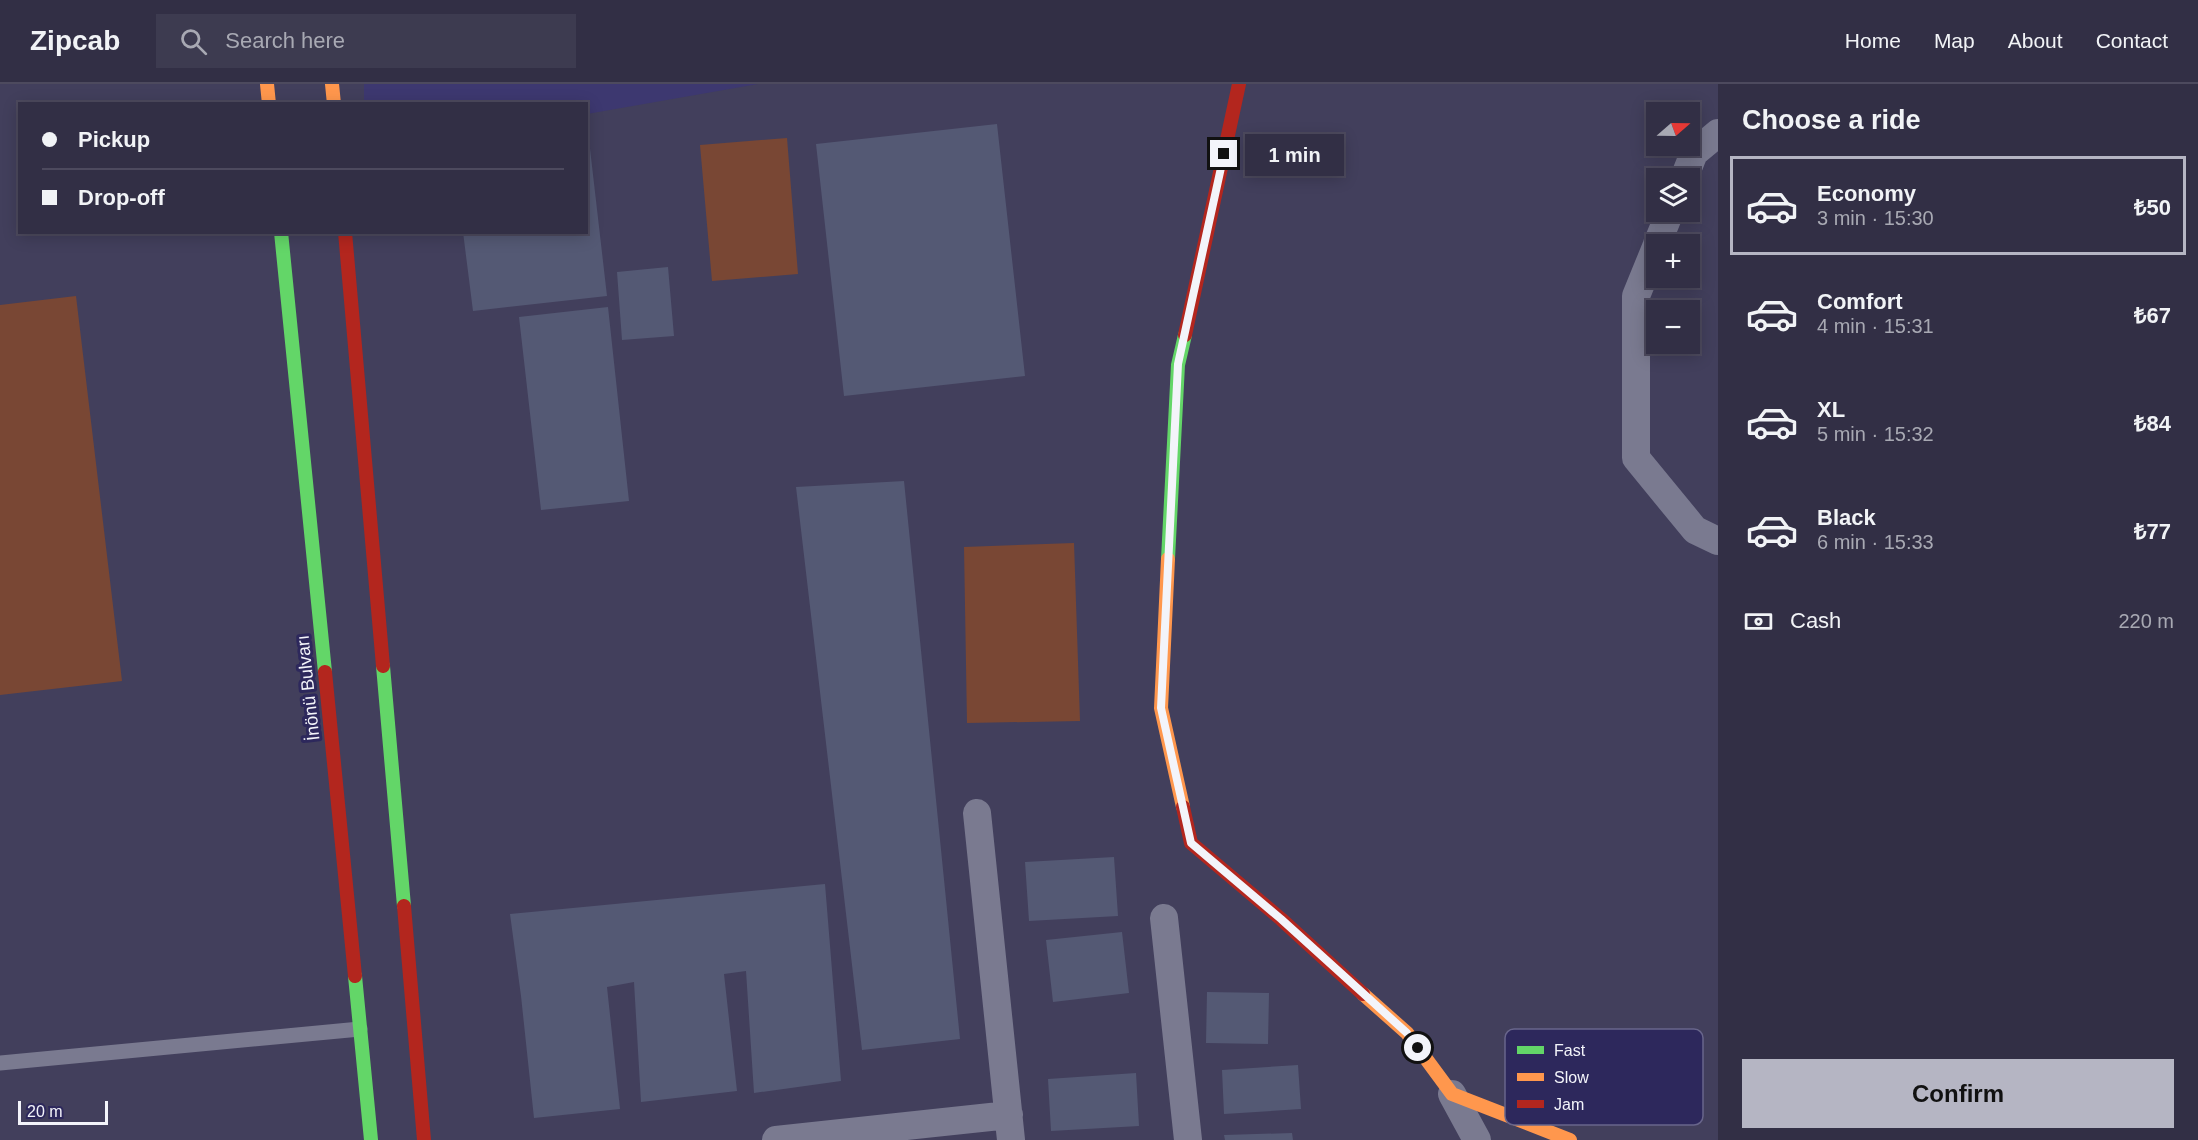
<!DOCTYPE html>
<html lang="en">
<head>
<meta charset="utf-8">
<style>
  :root { --surface:#322f45; --page:#3d3b50; --text:#f1f3f6; --muted:#a8a9b3; --line:#4d4a5e; --accent:#b5b5c3 }
  body { margin:0; font-family:Arial,sans-serif; background:var(--page); color:var(--text); height:100vh; display:flex; flex-direction:column; font-size:22px; white-space:nowrap }
  * { box-sizing:border-box; margin:0 }
  p { font-size:20px; color:var(--muted) }
  .icon { flex:none; width:33px; height:33px; fill:none; stroke:currentColor; stroke-width:2; stroke-linecap:round; stroke-linejoin:round }
  .map { position:relative; flex:1; overflow:hidden }
  .panel { display:flex; flex-direction:column; background:var(--surface); width:480px }
  .panel>* { flex:none }
  .top-card { position:absolute; left:18px; top:18px; width:570px; height:132px; border-radius:0px; box-shadow:0 3px 15px #0003,0 0 0 2px var(--line); display:grid; align-content:center; height:132px; padding:0 24px; background:var(--surface) }
  .needle { width:39px; rotate:70deg }
  .controls { position:absolute; left:1646px; top:18px; display:grid; gap:12px }
  .controls a { display:grid; place-items:center; width:54px; height:54px; border-radius:0px; background:var(--surface); box-shadow:0 3px 15px #0003,0 0 0 2px var(--line); font-size:30px }
  .scale { position:absolute; left:18px; bottom:15px; width:90px; box-sizing:border-box; padding-left:6px; border:3px solid #f3f4fa; border-top:0; font-size:16px; line-height:21px; white-space:nowrap; color:#f3f4fa; -webkit-text-stroke:4px #2d285c; paint-order:stroke }
  .end { position:absolute; width:27px; height:27px; margin:-14px; border:8px solid #f3f4fa; background:#111; box-shadow:0 0 0 3px #111 }
  .from { border-radius:50% }
  .bubble { position:absolute; height:42px; border-radius:0px; background:var(--surface); box-shadow:0 3px 15px #0003,0 0 0 2px var(--line); font-size:20px; font-weight:700; line-height:42px; text-align:center }
  .top-card b { display:flex; align-items:center; gap:21px; height:57px; font-size:22px }
  .top-card b+b { border-top:2px solid var(--line) }
  .top-card i { width:15px; height:15px; background:var(--text) }
  ul { padding:0; list-style:none }
  li { display:flex; align-items:center; gap:18px; height:99px; margin:0 12px 9px; padding:0 12px; border:3px solid transparent; border-radius:0px }
  li div { flex:1 }
  li b { display:block; font-size:22px }
  li em { font-style:normal; font-weight:700 }
  li.on { border-color:var(--accent) }
  li>.icon { width:54px; height:54px; stroke-width:1.5 }
  h2 { padding:0 24px; font-size:27px; line-height:72px }
  .pay { display:flex; align-items:center; gap:15px; height:66px; padding:0 24px; font-size:22px }
  .pay p { margin-inline-start:auto }
  .primary-button { display:flex; gap:12px; margin-top:auto; padding:12px 24px }
  .primary-button a { flex:1; height:69px; border-radius:0px; background:var(--accent); color:#111; font-size:24px; font-weight:700; line-height:69px; text-align:center }
  header { display:flex; align-items:center; gap:36px; box-sizing:border-box; height:84px; padding:0 30px; background:var(--surface); border-bottom:2px solid var(--line) }
  header strong { font-size:28px }
  nav { display:flex; gap:33px; margin-inline-start:auto; font-size:21px }
  .search { width:420px; height:54px; background:var(--page); display:flex; align-items:center; gap:15px; box-sizing:border-box; padding:0 21px; border-radius:0px; color:var(--muted); font-size:22px }
  main { display:flex; flex:1; min-height:0 }
  .map>svg:first-child { display:block }
  .built { fill:#3d3870 }
  .green { fill:#794734 }
  .building { fill:#545974 }
  .lines { fill:none; stroke-linecap:round; stroke-linejoin:round }
  .lane { stroke:#7a7a90; stroke-width:15 }
  .street { stroke:#7a7a90; stroke-width:28 }
  .fast { stroke:#63d668; stroke-width:14 }
  .slow { stroke:#ff974d; stroke-width:14 }
  .jam { stroke:#b3261e; stroke-width:14 }
  .route { stroke:#f3f4fa; stroke-width:8 }
  .labels { text-anchor:middle; stroke-width:6; stroke-linejoin:round; paint-order:stroke }
  .street-label { font-size:18px; fill:#f3f4fa; stroke:#2d285c }
  .key { fill:#2d285c; stroke:#68658b; stroke-width:1.5 }
  .key-label { font-size:16px; fill:#f3f4fa }
</style>
</head>
<body>
<header>
<strong>Zipcab</strong>
<div class="search"><svg class="icon" aria-label="search" viewBox="0 0 24 24"><circle cx="10" cy="10" r="6"/><path d="M15 15l6 6"/></svg>Search here</div>
<nav><a>Home</a><a>Map</a><a>About</a><a>Contact</a></nav>
</header>
<main>
<div class="map">
<svg width="1718" height="1056" viewBox="0 0 1718 1056">
  <rect width="100%" height="100%" fill="#423f5c"/>
  <path class="built" d="M364,0H758L587,30L586,20L364,19Z"/>
  <path class="green" d="M787,54L798,190L712,197L700,61Z
    M76,212L122,597L0,611V221Z
    M1074,459L1080,637L967,639L964,463Z"/>
  <path class="building" d="M997,40L1025,292L844,312L816,60Z
    M589,56L607,212L473,227L463,148H586V57Z
    M668,183L674,252L622,256L617,188Z
    M608,223L629,417L541,426L519,233Z
    M904,397L960,955L862,966L796,403Z
    M1114,773L1118,832L1029,837L1025,778Z
    M825,800L841,997L754,1009L746,887L724,890L737,1007L641,1018L634,898L607,903L620,1025L534,1034L521,912L510,830Z
    M1122,848L1129,909L1053,918L1046,856Z
    M1207,908L1269,909L1268,960L1206,959Z
    M1298,981L1301,1025L1224,1030L1222,986Z
    M1136,989L1139,1042L1051,1047L1048,995Z
    M1292,1049L1293,1056H1225L1224,1051Z"/>
  <g class="lines">
    <path class="lane" d="M0,979L360,945"/>
    <path class="street" d="M1684,94L1694,69L1718,49
      M1657,160L1670,128
      M1656,163L1636,212V374L1695,446L1718,457
      M977,729L1011,1056
      M1164,834L1188,1056
      M1452,1010L1477,1056
      M776,1056L1009,1031"/>
    <path class="fast" d="M281,148L325,588
      M1168,475L1178,281L1185,251
      M383,582L404,822
      M355,892L371,1056"/>
    <path class="slow" d="M267,0L269,20
      M332,0L334,20
      M1168,475L1161,624L1183,723
      M1363,910L1407,949L1452,1010L1570,1056"/>
    <path class="jam" d="M345,148L383,582
      M1185,251L1239,0
      M325,588L355,892
      M1183,723L1191,759L1281,835L1363,910
      M404,822L424,1056"/>
  </g>
  <g class="lines">
    <path class="route" d="M1224,70L1178,280L1161,624L1191,759L1281,835L1407,949L1418,964"/>
  </g>
  <g class="labels">
    <g class="street-label">
      <text transform="translate(308 604) rotate(-96)" y="6">İnönü Bulvarı</text>
    </g>
  </g>
  <rect x="1505" y="945" width="198" height="96" rx="9" class="key"/>
  <rect x="1517" y="962" width="27" height="8" fill="#63d668"/>
  <rect x="1517" y="989" width="27" height="8" fill="#ff974d"/>
  <rect x="1517" y="1016" width="27" height="8" fill="#b3261e"/>
  <g class="key-label">
    <text x="1554" y="972">Fast</text>
    <text x="1554" y="999">Slow</text>
    <text x="1554" y="1026">Jam</text>
  </g>
</svg>
<div class="controls">
<a><svg class="needle" viewBox="-14 -14 28 28"><path d="M0-13l5 13h-10z" fill="#e53935"/><path d="M0 13l5-13h-10z" fill="#a8a9b3"/></svg></a>
<a><svg class="icon" aria-label="layers" viewBox="0 0 24 24"><path d="M12 4l9 5-9 5-9-5zM3 14l9 5 9-5"/></svg></a>
<a>+</a>
<a>−</a>
</div>
<div class="scale">20 m</div>
<i class="end from" style="left:1418px;top:964px"></i>
<i class="end" style="left:1224px;top:70px"></i>
<div class="bubble" style="left:1245px;top:50px;width:99px">1 min</div>
<div class="top-card">
<b><i class="from"></i>Pickup</b>
<b><i></i>Drop-off</b>
</div>
</div>
<section class="panel">
<h2>Choose a ride</h2>
<ul>
<li class="on"><svg class="icon" aria-label="car" viewBox="0 0 24 24"><path d="M5 17H2v-5l4-1 3-4h7l3 4 3 1v5h-3M9 17h6M6 11h13"/><circle cx="7" cy="17" r="2"/><circle cx="17" cy="17" r="2"/></svg><div><b>Economy</b><p>3 min · 15:30</p></div><em>₺50</em></li>
<li><svg class="icon" aria-label="car" viewBox="0 0 24 24"><path d="M5 17H2v-5l4-1 3-4h7l3 4 3 1v5h-3M9 17h6M6 11h13"/><circle cx="7" cy="17" r="2"/><circle cx="17" cy="17" r="2"/></svg><div><b>Comfort</b><p>4 min · 15:31</p></div><em>₺67</em></li>
<li><svg class="icon" aria-label="car" viewBox="0 0 24 24"><path d="M5 17H2v-5l4-1 3-4h7l3 4 3 1v5h-3M9 17h6M6 11h13"/><circle cx="7" cy="17" r="2"/><circle cx="17" cy="17" r="2"/></svg><div><b>XL</b><p>5 min · 15:32</p></div><em>₺84</em></li>
<li><svg class="icon" aria-label="car" viewBox="0 0 24 24"><path d="M5 17H2v-5l4-1 3-4h7l3 4 3 1v5h-3M9 17h6M6 11h13"/><circle cx="7" cy="17" r="2"/><circle cx="17" cy="17" r="2"/></svg><div><b>Black</b><p>6 min · 15:33</p></div><em>₺77</em></li>
</ul>
<div class="pay"><svg class="icon" aria-label="cash" viewBox="0 0 24 24"><path d="M3 7h18v10H3z"/><circle cx="12" cy="12" r="2"/></svg>Cash<p>220 m</p></div>
<div class="primary-button"><a>Confirm</a></div>
</section>
</main>
</body>
</html>
